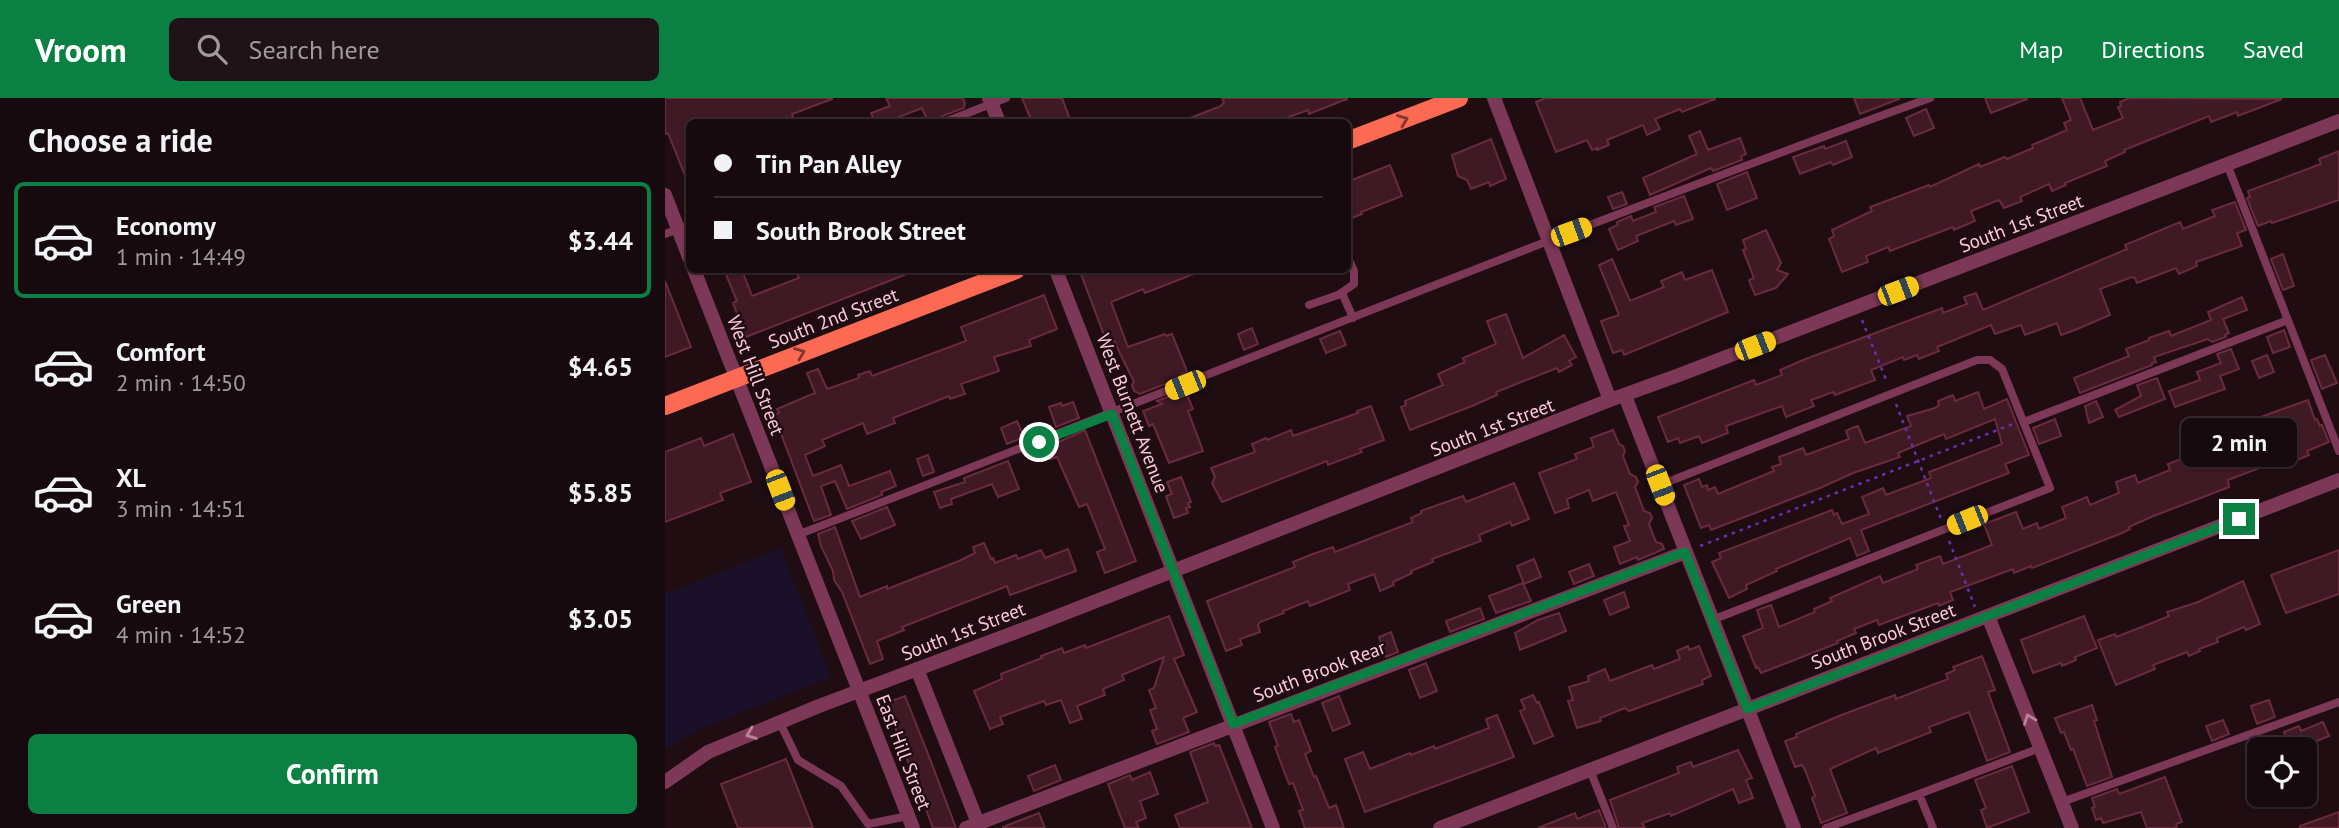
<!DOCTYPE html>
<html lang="en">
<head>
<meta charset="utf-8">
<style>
  :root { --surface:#170a0e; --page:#201317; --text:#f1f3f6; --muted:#9e9a9e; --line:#362b2e; --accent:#0b8043 }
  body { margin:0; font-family:"PT Sans",sans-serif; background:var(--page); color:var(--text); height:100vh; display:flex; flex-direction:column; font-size:26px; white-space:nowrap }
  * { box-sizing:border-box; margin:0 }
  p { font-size:23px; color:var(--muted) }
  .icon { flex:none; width:38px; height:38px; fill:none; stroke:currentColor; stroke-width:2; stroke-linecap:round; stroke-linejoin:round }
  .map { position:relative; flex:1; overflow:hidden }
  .drawer { display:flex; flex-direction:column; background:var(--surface); width:665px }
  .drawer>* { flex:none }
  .guide { position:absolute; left:21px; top:21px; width:665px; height:154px; border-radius:10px; box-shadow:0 2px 5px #0004,0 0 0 2px var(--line); display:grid; align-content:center; height:154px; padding:0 28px; background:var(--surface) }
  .tools { position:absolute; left:1582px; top:639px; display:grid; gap:14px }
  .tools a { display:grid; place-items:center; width:70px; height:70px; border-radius:10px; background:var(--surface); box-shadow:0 2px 5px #0004,0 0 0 2px var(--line); font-size:35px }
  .end { position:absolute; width:32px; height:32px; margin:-16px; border:9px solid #0b8043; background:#fff; box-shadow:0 0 0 4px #fff }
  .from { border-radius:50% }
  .bubble { position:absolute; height:49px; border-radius:10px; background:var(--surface); box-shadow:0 2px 5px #0004,0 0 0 2px var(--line); font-size:23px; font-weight:600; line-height:49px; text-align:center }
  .car { position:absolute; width:21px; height:42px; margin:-21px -10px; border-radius:9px; box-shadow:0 0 5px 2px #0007; background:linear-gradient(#f5c518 24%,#345 0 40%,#f5c518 0 76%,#345 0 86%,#f5c518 0) }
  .guide b { display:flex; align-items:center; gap:24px; height:66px; font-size:26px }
  .guide b+b { border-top:2px solid var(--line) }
  .guide i { width:18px; height:18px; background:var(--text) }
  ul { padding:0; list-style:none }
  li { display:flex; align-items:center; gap:21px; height:116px; margin:0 14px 10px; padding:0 14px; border:4px solid transparent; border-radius:10px }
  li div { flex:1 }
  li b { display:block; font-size:26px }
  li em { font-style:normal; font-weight:600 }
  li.selected { border-color:var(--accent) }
  li>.icon { width:63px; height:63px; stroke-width:1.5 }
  h2 { padding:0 28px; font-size:32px; line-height:84px }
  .action { display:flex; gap:14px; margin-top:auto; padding:14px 28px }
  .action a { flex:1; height:80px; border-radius:10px; background:var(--accent); color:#fff; font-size:28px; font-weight:600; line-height:80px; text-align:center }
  header { display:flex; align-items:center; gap:42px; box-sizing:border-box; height:98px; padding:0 35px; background:var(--accent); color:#fff }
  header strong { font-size:33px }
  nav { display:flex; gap:38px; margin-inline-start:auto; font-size:24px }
  .search { width:490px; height:63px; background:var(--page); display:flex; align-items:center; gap:18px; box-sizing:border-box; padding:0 24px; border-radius:10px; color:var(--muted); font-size:26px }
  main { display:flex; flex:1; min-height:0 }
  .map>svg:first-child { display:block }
  .green { fill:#1b1029 }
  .building { fill:#3f1924; stroke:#6b2b3e; stroke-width:2 }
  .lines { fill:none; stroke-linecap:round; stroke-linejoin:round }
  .path { stroke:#682fae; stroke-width:2.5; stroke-dasharray:3.5 5; stroke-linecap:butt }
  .service { stroke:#7d3857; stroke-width:8 }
  .minor { stroke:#7d3857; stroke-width:14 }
  .tertiary { stroke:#7d3857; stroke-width:14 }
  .primary { stroke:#fc6a54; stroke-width:18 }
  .oneway { stroke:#823730 }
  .oneway2 { stroke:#be829a }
  .route { stroke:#0b8043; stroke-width:9 }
  .labels { text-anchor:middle; stroke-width:5; stroke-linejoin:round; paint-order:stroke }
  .street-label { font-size:19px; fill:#fecbde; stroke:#1f0d12 }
</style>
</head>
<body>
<header>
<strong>Vroom</strong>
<div class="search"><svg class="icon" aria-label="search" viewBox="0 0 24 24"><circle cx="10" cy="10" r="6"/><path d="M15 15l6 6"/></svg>Search here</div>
<nav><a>Map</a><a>Directions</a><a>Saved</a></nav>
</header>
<main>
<section class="drawer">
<h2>Choose a ride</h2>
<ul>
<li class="selected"><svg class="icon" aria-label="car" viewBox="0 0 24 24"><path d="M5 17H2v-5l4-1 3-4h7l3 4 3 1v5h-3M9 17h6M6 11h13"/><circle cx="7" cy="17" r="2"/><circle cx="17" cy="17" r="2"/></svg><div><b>Economy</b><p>1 min · 14:49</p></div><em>$3.44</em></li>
<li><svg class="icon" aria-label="car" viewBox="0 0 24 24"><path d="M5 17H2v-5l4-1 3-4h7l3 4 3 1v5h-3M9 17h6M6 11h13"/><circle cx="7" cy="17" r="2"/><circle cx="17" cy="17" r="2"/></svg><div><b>Comfort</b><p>2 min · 14:50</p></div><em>$4.65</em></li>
<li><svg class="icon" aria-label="car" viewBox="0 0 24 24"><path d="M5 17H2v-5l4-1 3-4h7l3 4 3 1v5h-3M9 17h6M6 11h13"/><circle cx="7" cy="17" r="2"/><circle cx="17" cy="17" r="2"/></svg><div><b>XL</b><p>3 min · 14:51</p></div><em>$5.85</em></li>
<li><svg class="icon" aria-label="car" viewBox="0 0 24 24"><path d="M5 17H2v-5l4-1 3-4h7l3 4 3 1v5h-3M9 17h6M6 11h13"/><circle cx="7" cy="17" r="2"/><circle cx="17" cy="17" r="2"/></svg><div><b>Green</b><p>4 min · 14:52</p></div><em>$3.05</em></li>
</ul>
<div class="action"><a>Confirm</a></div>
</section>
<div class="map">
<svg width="1674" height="730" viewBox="0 0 1674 730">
  <rect width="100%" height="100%" fill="#1f0d12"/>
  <path class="green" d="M116,450L166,579L32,632L0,652V496Z"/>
  <path class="building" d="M0,0H167V1L127,16L130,24H44L43,21L24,24V88L3,35L0,36Z
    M221,0H298L300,6L299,10L277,18L274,24H263L257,10L221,24H210L206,15L225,8Z
    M357,0H397L406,24H367Z
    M557,0H682V1L644,16L643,12L610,24H515L556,8L559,4Z
    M881,0H1050V1L1017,14L1015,11L990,21L995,31L982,37L978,27L942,42L944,47L932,52V50L927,52L922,42L891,54L871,4Z
    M1189,0H1234V1L1195,16Z
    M1320,0H1361L1362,1L1326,15Z
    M1397,0H1415L1428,32L1458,20L1453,9L1456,8L1455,4L1464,0L1617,1L1573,18L1572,14L1546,24L1544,18L1459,52L1460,54L1440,63L1442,68L1400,85L1401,87L1387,93L1384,86L1355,99L1357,103L1339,110L1334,102L1306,113L1310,123L1289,132L1288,129L1225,153L1223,149L1201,158L1203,164L1177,174L1164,141L1169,138L1167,132L1207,113L1205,109L1264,87L1265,89L1314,66L1315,69L1340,59L1342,61L1368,50L1367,47L1402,32L1399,25L1406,22Z
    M1261,11L1269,30L1249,38L1241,20Z
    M1035,33L1043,52L1075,40L1081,56L1076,58L1077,62L1048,73L1046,70L985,97L978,80L1032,56L1024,38Z
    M826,41L841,81L825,88L824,84L806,91L802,82L793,78L787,57Z
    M1181,43L1187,59L1168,67L1166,64L1135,76L1128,59L1159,48L1160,51Z
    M1674,53V102L1607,125L1606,123L1593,128L1582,100L1585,99L1583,93L1656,66L1654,61Z
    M725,67L737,98L696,114L697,116L682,122V84Z
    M1082,74L1092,100L1062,112L1052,86Z
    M957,94L962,106L948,111L943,99Z
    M1019,98L1028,121L1011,127L1009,123L971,138L973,143L953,152L944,131L953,127L952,124L966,118L968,123L991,114L989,109Z
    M1570,104L1581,132L1572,135L1577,148L1531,164L1532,168L1514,176L1511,170L1472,185L1470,180L1467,179L1435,191L1445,217L1410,232L1396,237L1392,225L1360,237L1356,227L1330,236L1326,227L1272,249L1274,253L1254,261L1252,257L1239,262L1238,259L1206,272L1210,282L1170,297L1168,294L1146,302L1149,308L1121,319L1117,308L1061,328L1063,335L1037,345L1034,338L1015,345L1013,340L1003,344L993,319L1089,282L1091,287L1117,277L1115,272L1138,262L1277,210L1278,215L1302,206L1299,199L1311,195L1318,212L1462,151L1460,147L1515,124L1518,131L1550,118L1547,112Z
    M1101,132L1116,165L1112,172L1123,176L1111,190L1090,197L1084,182L1089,180L1078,152L1081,151L1078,142Z
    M1618,156L1629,188L1618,192L1606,161Z
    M947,161L965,203L999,189L996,183L1017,174L1020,182L1047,172L1063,214L959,257L957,252L948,255L936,223L954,217L934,167Z
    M59,172H77L87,198L134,180L130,172H252L81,239L68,205L72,203Z
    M427,172H539L480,195L478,191L446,204L463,249L500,236L501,238L507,236L522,273L516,276L515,280L475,296L469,293L467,287L469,284L449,243L442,245L416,176Z
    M0,183L26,249L0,259Z
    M379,197L392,231L364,242L366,248L329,259L334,273L296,286L300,296L285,301L284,298L228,320L230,325L202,336L198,325L157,342L160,348L140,357L148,378L176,367L184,388L225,373L231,388L216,394L217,397L182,411L170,383L156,388L166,417L149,423L109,317L114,315L112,311L150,295L142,275L153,271L162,291L194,280L193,277L205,273L207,278L301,243L296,229Z
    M1577,199L1582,212L1558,221L1564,235L1560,237L1561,239L1547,244L1543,241L1489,259L1491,264L1487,265V267L1415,295L1409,280L1464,258L1461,251L1484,242V240L1504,233L1506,238L1546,222L1543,214Z
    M841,216L858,260L899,237L911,259L904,263L907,267L894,274L892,270L831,294L832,297L807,308L745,332L736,309L741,307L740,303L778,287L773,276L800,264L798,260L831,246L822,223Z
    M587,230L593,246L579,252L573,236Z
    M1619,232L1625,249L1608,255L1602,239Z
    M675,233L681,247L661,255L655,241Z
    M1566,251L1574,271L1555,278L1560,291L1510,309L1504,293L1535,282L1532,274L1556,265L1552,256Z
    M1602,257L1609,274L1594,280L1587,263Z
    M1660,257L1672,285L1657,291L1646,262Z
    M1492,280L1500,301L1454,319L1450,312L1476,298L1472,287Z
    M520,292L528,311L523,313L538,353L504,365L488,326L484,328L478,313L497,306L492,303Z
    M1313,294L1319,311L1342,301L1364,357L1340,366L1344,375L1196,432L1204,453L1192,458L1185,440L1111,471L1112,473L1081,487L1082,491L1064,500L1047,464L1056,460L1054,455L1167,412L1169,417L1172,415L1177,426L1204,416L1197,399L1218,390L1221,397L1266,380L1264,374L1337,346L1330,321L1281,341L1279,336L1257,345L1233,355L1235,359L1188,375L1155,390L1046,432L1044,427L1036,430L1019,387L1034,381L1037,389L1042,387L1043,392L1050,389L1053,396L1109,373L1107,369L1116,366L1114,359L1138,350L1141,357L1184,341L1181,333L1187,330L1193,328L1200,345L1246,328L1242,318L1270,310L1274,307L1273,303L1288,297L1290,303Z
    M1643,302L1650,322L1652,321L1655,328L1657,327L1664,344L1642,353L1644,357L1628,364L1626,358L1563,382L1564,389L1486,419L1464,429L1465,431L1457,435L1367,470L1366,468L1349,475L1348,471L1285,494L1288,502L1274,508L1273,505L1214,527L1212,522L1189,531L1191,535L1172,543L1173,545L1096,575L1093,569L1091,570L1078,538L1098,530L1092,512L1106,507L1114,529L1150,514L1149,511L1167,503L1165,500L1215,478L1218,485L1253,471L1251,467L1275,458L1278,466L1327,447L1319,426L1351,414L1358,431L1372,425L1374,431L1401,420L1397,409L1422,399L1425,407L1454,395L1451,384L1470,377L1473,385L1505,372L1503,366L1559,344L1558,341L1588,329L1586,325L1591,323L1590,321Z
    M1431,303L1438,319L1424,325L1420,308Z
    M408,304L414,320L391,329L384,309L396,305L397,308Z
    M706,308L719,342L695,351L697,354L663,367L662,363L557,404L547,385L550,379L546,370L590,354L587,346L601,340L602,342L626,332L628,338L693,315L692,313Z
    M1390,321L1396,338L1374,346L1368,330Z
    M352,323L359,339L342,346L336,330Z
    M420,332L471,463L440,475L432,454L440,451L422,406L414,409L392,359L385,361L380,350Z
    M948,332L954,346L958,348L960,353L958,358L965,376L971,379L973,384L970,389L979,413L985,415L987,420L984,426L991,444L997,446L999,451L973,462L972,459L955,466L949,449L965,443L959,428L964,427L951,394L928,403L924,392L902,401L904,410L890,415L874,375L912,361L910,356L929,349L926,340Z
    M68,336L86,384L55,395L58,402L0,424V354L36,340L39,348Z
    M263,357L269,374L258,378L252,361Z
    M343,363L354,391L333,399L327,386L286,401L287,406L275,410L269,394L300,384L299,380Z
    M516,379L526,404L523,405L525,409L521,410L523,415L509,420L501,398L507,396L502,384Z
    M849,385L864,421L847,428L845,424L814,437L816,443L767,461L768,464L746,473L747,475L728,484L729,487L715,493L709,476L683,486L685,492L645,508L643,503L618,513L619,515L595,524L593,527L595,534L575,541L577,547L561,553L542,503L630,469L628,464L645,457L668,449L670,454L748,424L746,420L757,415L756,413L798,398L801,404Z
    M222,409L230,427L196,441L187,423Z
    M170,429L195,499L222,488V491L294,463L310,455L308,449L319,445L326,461L328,460L330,465L351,457L353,461L376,452L380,460L403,451L411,473L345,497L342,488L237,529L239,532L212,543L218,561L205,566L177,494L169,482L168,473L156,448L153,436Z
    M1674,452V496L1621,515L1606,477Z
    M869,461L876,479L859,486L852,468Z
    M924,466L929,478L909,486L904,474Z
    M1578,483L1595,526L1581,532L1579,529L1552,540L1553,544L1534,551L1535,553L1524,558L1522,554L1488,567L1490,571L1451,587L1433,542L1450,536L1451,539L1492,523L1504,518L1502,514L1533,504Z
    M858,485L866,503L831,515L824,498Z
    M959,494L964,509L945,517L939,502Z
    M815,510L819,521L785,534L781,523Z
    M894,515L901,533L855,552L850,535L873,522Z
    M504,518L519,557L509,561L532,614L518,620L524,634L492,646L487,633L492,631L485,612L491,610L484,592L489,590L499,559L457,577L459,582L438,591L440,597L412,608L417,621L405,625L396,602L381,607L379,603L335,619L338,626L325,631L309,593L337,581L336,576L377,560L376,558L397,550L399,555L420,547L421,550Z
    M1419,518L1432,550L1410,559L1411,562L1397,568L1396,565L1368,575L1356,542Z
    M726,534L733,554L721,559L714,539Z
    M1023,548L1024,552L1034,548L1046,578L1037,582L1038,586L964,613L960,610L935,620L936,623L912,630L903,603L908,602L904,589L924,583L923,578L940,571L945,583L987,567L989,571L1015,561L1012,553Z
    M1317,558L1330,592L1323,594L1345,654L1322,663L1304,614L1264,629L1266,634L1213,655L1211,650L1165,671L1182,715L1156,725L1147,700L1150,698L1140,672L1137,667L1130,669L1120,643L1132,639L1131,636L1179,616L1230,597L1231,601L1283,581L1281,576L1290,572L1288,569Z
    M761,565L772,593L755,600L744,572Z
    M868,597L872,605L874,604L888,638L869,646L855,613L860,611L856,602Z
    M240,598L265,661L291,730H268L221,605Z
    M674,598L685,626L668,633L657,605Z
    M1604,602L1610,619L1592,626L1586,608Z
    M1427,607L1432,622L1429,623L1447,679L1422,688L1408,651L1406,652L1399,634L1396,635L1390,620Z
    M626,616L629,624L634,622L642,643L646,653L640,656L649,679L651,678L664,710L671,707L679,730H640L634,713L638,712L628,685L624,686L622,681L610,649L613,648L604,624Z
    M832,617L849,659L700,714L680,661L698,654L705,671L745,655L746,657L769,648L770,651L824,630L821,621Z
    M1558,622L1564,636L1547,643L1541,628Z
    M1658,624L1664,638L1642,647L1643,651H1625L1619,634L1634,628L1636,633Z
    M549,645L550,648L554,647L587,730H515L510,717L543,704L525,654Z
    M1073,652L1087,680L1081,682L1088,700L1074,705L1068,691L1006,718L1005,715L977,725L980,730H954L945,702L1014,675L1012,669L1026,664L1028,669Z
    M121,661L148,730H73L56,686Z
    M390,667L396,682L369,693L363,678Z
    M1347,668L1364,714L1322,730L1316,712L1321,710L1310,682Z
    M485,674L493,696L475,703L481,720L471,724L474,730H460L443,686L465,677L467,682Z
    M1500,679L1517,724L1511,726L1512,730H1482L1476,714L1438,725L1436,720L1431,722L1427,710L1430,709L1427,700L1452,691L1454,696Z
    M934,712L941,730H873L910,715L912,721Z
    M1674,714V730H1635V728Z
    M374,715L380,730H338V729Z"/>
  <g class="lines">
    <path class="path" d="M1197,222L1222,284
      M1231,306L1276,421
      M1284,443L1310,509
      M1035,448L1348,326"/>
    <path class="service" d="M280,24L341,0
      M1562,66L1674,353
      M0,136L24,127
      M677,195L688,220
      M644,207L673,197L689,186V173L682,158
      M1359,324L1623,222
      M995,387L1312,262H1325L1337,271L1385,390L1047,522
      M132,437C510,292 884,137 1265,0
      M115,625L133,662L176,688L203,726L243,718
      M925,672L948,730
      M1254,696L1375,650
      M1397,704L1674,604
      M1161,730L1254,696L1268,730"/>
    <path class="minor" d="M324,0L334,24
      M391,172L608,730
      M960,298L1129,730
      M1323,518L1407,730
      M252,571L315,730
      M301,730L1021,454"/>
    <path class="tertiary" d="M829,0L945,302
      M0,97L24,159
      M29,172L248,730
      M0,684L43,654L154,608L375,525L945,302L1014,277L1674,23
      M775,730L1674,382"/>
    <path class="primary" d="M682,43L794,0
      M0,308L351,172"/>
  </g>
  <defs><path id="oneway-chevron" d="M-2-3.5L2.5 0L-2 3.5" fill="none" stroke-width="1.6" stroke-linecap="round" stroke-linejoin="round" transform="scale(1.75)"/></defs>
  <g class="oneway">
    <use href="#oneway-chevron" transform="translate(738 22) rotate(-21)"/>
    <use href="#oneway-chevron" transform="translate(135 255) rotate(-21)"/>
  </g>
  <g class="oneway2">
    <use href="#oneway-chevron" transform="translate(1364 621) rotate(-111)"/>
    <use href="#oneway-chevron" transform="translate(86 636) rotate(159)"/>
  </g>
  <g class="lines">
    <path class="route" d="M374,344L447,316L568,626L1020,454L1082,611L1574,421"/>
  </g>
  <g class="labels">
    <g class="street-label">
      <text transform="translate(1356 125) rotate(-21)" y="7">South 1st Street</text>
      <text transform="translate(168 220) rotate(-21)" y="7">South 2nd Street</text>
      <text transform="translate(91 277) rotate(69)" y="7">West Hill Street</text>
      <text transform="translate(468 315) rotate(69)" y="7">West Burnett Avenue</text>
      <text transform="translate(827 329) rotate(-21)" y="7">South 1st Street</text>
      <text transform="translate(298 533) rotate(-21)" y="7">South 1st Street</text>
      <text transform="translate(1218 538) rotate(-21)" y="7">South Brook Street</text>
      <text transform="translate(654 573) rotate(-21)" y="7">South Brook Rear</text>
      <text transform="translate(239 654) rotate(69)" y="7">East Hill Street</text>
    </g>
  </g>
</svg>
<div class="tools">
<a><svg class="icon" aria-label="locate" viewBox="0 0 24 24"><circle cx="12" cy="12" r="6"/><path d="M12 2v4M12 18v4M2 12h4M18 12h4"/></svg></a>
</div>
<i class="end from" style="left:374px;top:344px"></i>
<i class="end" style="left:1574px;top:421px"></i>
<div class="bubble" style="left:1516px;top:320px;width:116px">2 min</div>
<i class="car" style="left:906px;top:134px;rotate:70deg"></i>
<i class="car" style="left:1233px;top:193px;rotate:69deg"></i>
<i class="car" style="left:1090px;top:248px;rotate:69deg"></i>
<i class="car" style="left:520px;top:287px;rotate:248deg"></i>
<i class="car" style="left:995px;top:387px;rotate:159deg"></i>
<i class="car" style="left:115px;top:392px;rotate:159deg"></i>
<i class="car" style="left:1302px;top:422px;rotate:248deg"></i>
<div class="guide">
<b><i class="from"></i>Tin Pan Alley</b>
<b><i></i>South Brook Street</b>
</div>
</div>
</main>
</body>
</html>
